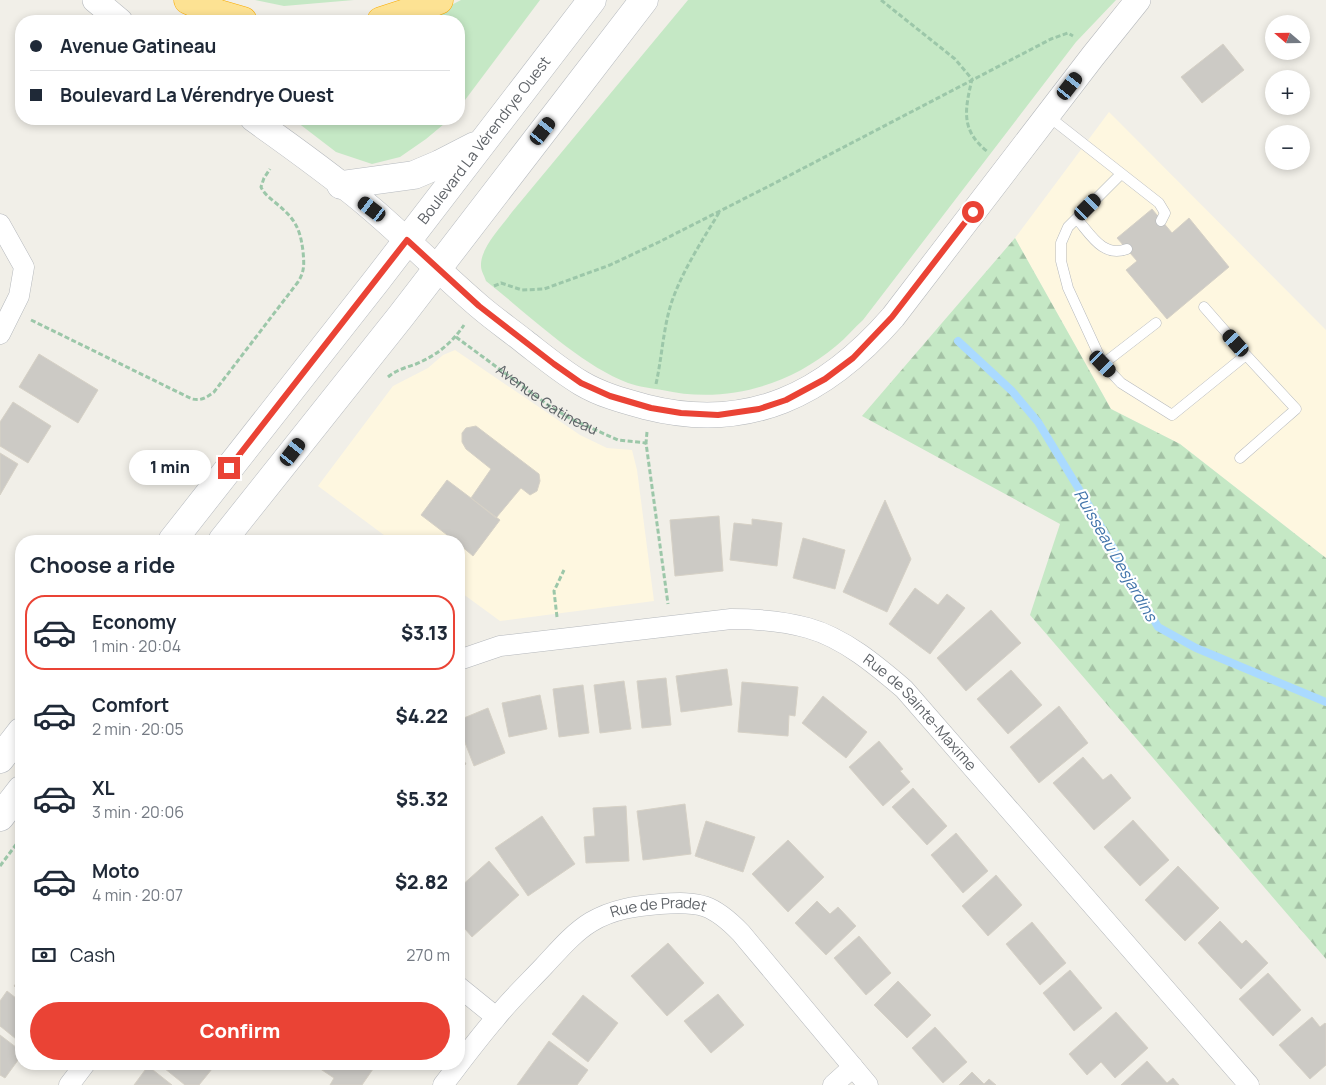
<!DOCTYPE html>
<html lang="en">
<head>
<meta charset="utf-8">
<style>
  :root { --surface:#fff; --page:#f2f2f3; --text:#1f2937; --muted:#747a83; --line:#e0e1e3; --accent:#ea4335 }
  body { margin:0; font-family:Manrope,sans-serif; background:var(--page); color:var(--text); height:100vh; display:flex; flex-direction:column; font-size:19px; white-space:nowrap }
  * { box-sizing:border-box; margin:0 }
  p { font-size:16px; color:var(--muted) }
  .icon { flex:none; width:28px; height:28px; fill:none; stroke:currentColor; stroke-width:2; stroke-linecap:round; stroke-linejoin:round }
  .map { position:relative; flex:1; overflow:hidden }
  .panel { position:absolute; left:15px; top:535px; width:450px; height:535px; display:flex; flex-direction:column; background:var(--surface); border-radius:20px; box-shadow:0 2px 8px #0003 }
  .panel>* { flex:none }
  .guide { position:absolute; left:15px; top:15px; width:450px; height:110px; border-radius:20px; box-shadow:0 2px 8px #0003; display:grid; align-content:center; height:110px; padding:0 15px; background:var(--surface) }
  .needle { width:32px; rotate:290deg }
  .buttons { position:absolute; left:1265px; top:15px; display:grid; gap:10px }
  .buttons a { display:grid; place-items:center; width:45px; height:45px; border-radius:50%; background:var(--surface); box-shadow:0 2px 8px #0003; font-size:25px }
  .end { position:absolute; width:22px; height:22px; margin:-11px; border:6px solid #ea4335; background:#fff; box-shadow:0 0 0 2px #fff }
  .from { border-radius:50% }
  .bubble { position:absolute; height:35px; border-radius:18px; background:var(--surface); box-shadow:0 2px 8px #0003; font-size:16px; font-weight:800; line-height:35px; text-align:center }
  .car { position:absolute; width:15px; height:30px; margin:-15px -8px; border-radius:6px; box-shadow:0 0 4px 1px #0007; background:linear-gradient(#222 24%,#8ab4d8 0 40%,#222 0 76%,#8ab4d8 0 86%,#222 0) }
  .guide b { display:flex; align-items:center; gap:18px; height:48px; font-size:19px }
  .guide b+b { border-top:1px solid var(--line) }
  .guide i { width:12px; height:12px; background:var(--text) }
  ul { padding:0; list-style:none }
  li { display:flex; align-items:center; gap:15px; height:75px; margin:0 10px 8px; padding:0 5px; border:2px solid transparent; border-radius:20px }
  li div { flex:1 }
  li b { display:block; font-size:19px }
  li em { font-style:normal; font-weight:800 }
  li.current { border-color:var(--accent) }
  li>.icon { width:45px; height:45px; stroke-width:1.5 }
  h2 { padding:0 15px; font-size:22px; line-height:60px }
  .pay { display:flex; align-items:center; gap:12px; height:55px; padding:0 15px; font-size:19px }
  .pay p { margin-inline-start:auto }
  .primary-button { display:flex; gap:10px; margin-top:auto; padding:10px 15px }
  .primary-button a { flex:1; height:58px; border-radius:30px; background:var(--accent); color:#fff; font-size:20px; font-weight:800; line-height:58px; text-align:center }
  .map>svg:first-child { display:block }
  .commercial { fill:#fef7e0 }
  .grass { fill:#c5e8c5 }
  .forest { fill:url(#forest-firs) }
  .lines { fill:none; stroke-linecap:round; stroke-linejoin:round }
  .stream { stroke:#aadaff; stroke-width:8 }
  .building { fill:#cccac5; stroke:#d6d1c6 }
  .service-casing { stroke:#b5b8bc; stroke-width:11 }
  .minor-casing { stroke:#b5b8bc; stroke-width:21 }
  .tertiary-casing { stroke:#b5b8bc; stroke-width:26 }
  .secondary-casing { stroke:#b6babf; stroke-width:29 }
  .motorway-casing { stroke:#f9ab00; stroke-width:29 }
  .path { stroke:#9cc7a9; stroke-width:3; stroke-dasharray:5 2.5; stroke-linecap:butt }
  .service { stroke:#fff; stroke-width:10 }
  .minor { stroke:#fff; stroke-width:20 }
  .tertiary { stroke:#fff; stroke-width:25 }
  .secondary { stroke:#fff; stroke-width:28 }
  .motorway { stroke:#fde293; stroke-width:28 }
  .route { stroke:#ea4335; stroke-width:6 }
  .labels { text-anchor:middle; stroke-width:4.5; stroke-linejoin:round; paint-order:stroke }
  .street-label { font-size:15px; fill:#5f6368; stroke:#fff }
  .water-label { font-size:16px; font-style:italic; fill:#4174aa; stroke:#fff }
</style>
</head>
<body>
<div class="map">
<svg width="1326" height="1085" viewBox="0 0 1326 1085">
  <defs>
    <pattern id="forest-firs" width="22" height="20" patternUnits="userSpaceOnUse" patternTransform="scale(1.25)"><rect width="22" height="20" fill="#c5e8c5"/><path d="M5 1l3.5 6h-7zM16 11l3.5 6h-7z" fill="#a3c0a4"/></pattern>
  </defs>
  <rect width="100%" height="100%" fill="#f1efe8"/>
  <path class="commercial" d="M1109,112L1326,330V558L1180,444L1111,409L1015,238Z
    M455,350L580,435L607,448L632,450L637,470L654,601L500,621L459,591V541H392L318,486L393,386L428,368L443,355Z"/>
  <path class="grass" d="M255,0H354L284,6Z
    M461,0H540L459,108V21H416L434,14Z
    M688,0H1116L1076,42L863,320C854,328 846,338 836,346C787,387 724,404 662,390C651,388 639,387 628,383C579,364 528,314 486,281C485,277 481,271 481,266C480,248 502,226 512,212Z
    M293,119H450L426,139L400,157L372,164L336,152Z"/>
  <path class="forest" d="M1015,238L1111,409L1180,444L1326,558V959L1030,615L1060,524L862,416Z"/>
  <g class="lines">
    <path class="stream" d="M958,341L1012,391L1038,422L1088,504L1158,627L1196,648L1326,702"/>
  </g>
  <path class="building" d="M1223,44L1244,70L1202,103L1181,77Z
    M1152,209L1172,233L1189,218L1229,267L1167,319L1126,270L1137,261L1117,238Z
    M39,354L98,390L78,423L19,387Z
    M13,402L51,426L28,463L0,446V422Z
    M476,426L539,474L540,481L537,491L530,495L521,488L496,518L471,498L491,469L466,449L462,442V433L466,428Z
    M0,453L18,464L0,495Z
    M447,480L500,520L473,556L459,544V541H455L421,515Z
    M885,500L911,559L887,612L843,592Z
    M719,516L723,571L675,576L670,520Z
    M752,519L782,523L777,566L730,560L734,523L752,525Z
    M803,538L845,550L835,589L793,578Z
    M915,588L938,605L947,594L965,608L930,654L889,624Z
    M991,610L1021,643L966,691L937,658Z
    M727,669L732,705L681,712L676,676Z
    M1011,670L1042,705L1008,734L977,699Z
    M666,678L671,725L642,728L637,681Z
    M624,681L631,729L600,733L594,685Z
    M742,682L798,687L795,716L789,715L788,736L738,732Z
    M583,685L589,733L559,737L553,689Z
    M540,695L547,729L509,737L502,703Z
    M823,696L867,732L846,758L802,723Z
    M1059,706L1088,743L1039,783L1010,747Z
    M488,708L505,753L474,766L459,727V720Z
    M879,741L903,769L900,771L910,782L883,806L849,767Z
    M459,753L466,764L459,768Z
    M1083,757L1103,780L1111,774L1131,798L1094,830L1053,783Z
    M913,788L947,826L927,845L892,807Z
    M685,804L691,854L643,860L637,811Z
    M626,806L629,861L586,863L584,837L595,836L593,808Z
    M542,816L575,864L528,896L495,848Z
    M1133,820L1169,860L1140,886L1104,847Z
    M706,821L755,837L743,872L695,856Z
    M956,833L988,871L963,893L931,855Z
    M788,840L824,877L788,912L752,874Z
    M489,861L519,895L472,937L459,922V888Z
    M1178,866L1219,908L1185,941L1145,900Z
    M996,875L1022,905L988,936L962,906Z
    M817,901L830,914L838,907L856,926L826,955L795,923Z
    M1220,921L1242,944L1246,940L1268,963L1241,989L1198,943Z
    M1032,922L1066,963L1040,985L1006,944Z
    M859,936L891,973L866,995L834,958Z
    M668,943L704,983L667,1016L631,976Z
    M1070,970L1102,1008L1074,1031L1043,993Z
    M1268,973L1301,1010L1273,1036L1239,999Z
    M21,977V991L14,986Z
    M898,981L931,1015L907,1038L874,1005Z
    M7,991L21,1002V1043L0,1026V1001Z
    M718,994L744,1025L711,1053L684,1021Z
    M583,995L618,1023L588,1062L552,1034Z
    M1116,1012L1148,1048L1115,1078L1101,1062L1087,1075L1069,1054Z
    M1312,1017L1320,1027L1325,1023L1326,1024V1065L1310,1079L1279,1045Z
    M935,1027L967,1062L943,1083L912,1048Z
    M0,1035L21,1051V1056L5,1078L0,1075Z
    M549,1041L588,1070L577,1085H517Z
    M1147,1061L1167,1083L1173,1078L1179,1085H1121Z
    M159,1064H206L212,1069L199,1085H185Z
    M322,1064H366L373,1069L362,1085H330L334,1078L319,1068Z
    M148,1066L172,1085H134Z
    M972,1072L984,1084L989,1079L996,1085H959Z"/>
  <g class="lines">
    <g class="service-casing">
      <path id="service" d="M1048,116L1159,203L1165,213L1161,221
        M1121,174L1068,227L1061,243V261L1068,288L1103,364L1121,383L1172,415L1246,355L1296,409L1240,458
        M1077,219C1091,235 1103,258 1127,249
        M1204,307L1246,355
        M1103,364L1156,323"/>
    </g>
    <g class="minor-casing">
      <g id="minor">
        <path d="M0,224L24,267L19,296L0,334"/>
        <path id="s2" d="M459,660L500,646L731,619C757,619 783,621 808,628C844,638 876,665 904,689L1249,1085"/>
        <path d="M459,987L496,1017"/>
        <path d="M69,1085L85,1064"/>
        <path id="s3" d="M443,1085C460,1063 477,1040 495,1019C510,1000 528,983 544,966C558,951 573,933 591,922C613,909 636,906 660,904C700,901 713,904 741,933L868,1085"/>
        <path d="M833,1085L853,1067"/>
      </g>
    </g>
    <g class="tertiary-casing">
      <path id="tertiary" d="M95,0L120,21
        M253,119C293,148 335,177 373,210C409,241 443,275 479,306C494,319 510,330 525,342C543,356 561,371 581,383C601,395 624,401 646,407C749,433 826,394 893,317L1093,56L1138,0"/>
    </g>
    <g class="secondary-casing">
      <g id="secondary">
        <path d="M341,185L414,175L440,164L475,146"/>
        <path id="s4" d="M172,541L377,280L592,0"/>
        <path d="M222,541L401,316L644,0"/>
        <path d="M0,759L21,732"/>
        <path d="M0,817L21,790"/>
      </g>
    </g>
    <g class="motorway-casing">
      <path id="motorway" d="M188,0L219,14L243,21
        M381,21L412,11L439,0"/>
    </g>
    <g class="path">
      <path d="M881,0L955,59L972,79C965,110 960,130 988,152"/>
      <path d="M494,286L501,283L522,290L544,289L610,265L659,242L773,184L1051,39L1068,33L1073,36"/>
      <path d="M31,320L192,399C201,401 206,398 214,392L298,282C305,271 304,263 303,251C300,228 295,219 277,204C271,199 264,194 261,187L264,178L270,169"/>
      <path id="s1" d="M456,337L548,405L571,419L618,440L646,443"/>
      <path d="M388,377C396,370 407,367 416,364C437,355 451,344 464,325"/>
      <path d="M656,384C662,357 663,330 671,304C682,271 702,241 720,211"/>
      <path d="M647,432L646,443L668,604"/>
      <path d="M557,617L554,591L564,570"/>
      <path d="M0,866L21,838"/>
    </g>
    <use href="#service" class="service"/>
    <use href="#minor" class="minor"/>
    <use href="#tertiary" class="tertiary"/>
    <use href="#secondary" class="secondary"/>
    <use href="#motorway" class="motorway"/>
  </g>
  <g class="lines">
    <path class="route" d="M229,468L407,240L479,306L554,364L581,383L610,396L651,408L681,413L718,415L759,409L786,400L825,379L853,358L892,317L973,212"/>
  </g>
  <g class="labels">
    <g class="street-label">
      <text dy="5" stroke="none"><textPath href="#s4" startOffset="508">Boulevard La Vérendrye Ouest</textPath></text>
      <text dy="5" stroke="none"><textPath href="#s1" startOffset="111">Avenue Gatineau</textPath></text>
      <text dy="5" stroke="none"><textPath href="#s2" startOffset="496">Rue de Sainte-Maxime</textPath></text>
      <text dy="5" stroke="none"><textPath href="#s3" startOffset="291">Rue de Pradet</textPath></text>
    </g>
    <g class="water-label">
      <text transform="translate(1116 555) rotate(60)" y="6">Ruisseau Desjardins</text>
    </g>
  </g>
</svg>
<div class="buttons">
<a><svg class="needle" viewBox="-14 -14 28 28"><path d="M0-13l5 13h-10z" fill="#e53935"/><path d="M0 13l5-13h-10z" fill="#747a83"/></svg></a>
<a>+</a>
<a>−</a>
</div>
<i class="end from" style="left:973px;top:212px"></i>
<i class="end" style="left:229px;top:468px"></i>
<div class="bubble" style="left:129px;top:450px;width:82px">1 min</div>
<i class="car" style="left:1070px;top:86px;rotate:38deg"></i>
<i class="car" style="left:543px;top:131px;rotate:38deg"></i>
<i class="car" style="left:1088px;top:207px;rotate:45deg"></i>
<i class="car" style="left:372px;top:209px;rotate:307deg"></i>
<i class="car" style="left:1236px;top:343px;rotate:318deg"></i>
<i class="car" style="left:1103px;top:364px;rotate:136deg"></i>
<i class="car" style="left:293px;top:452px;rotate:38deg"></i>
<div class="guide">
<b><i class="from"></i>Avenue Gatineau</b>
<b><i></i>Boulevard La Vérendrye Ouest</b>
</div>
<section class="panel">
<h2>Choose a ride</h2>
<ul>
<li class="current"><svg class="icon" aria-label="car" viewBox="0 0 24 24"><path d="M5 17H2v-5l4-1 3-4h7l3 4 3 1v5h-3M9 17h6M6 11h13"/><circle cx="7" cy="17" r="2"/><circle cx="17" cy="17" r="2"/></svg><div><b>Economy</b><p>1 min · 20:04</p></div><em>$3.13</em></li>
<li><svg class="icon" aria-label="car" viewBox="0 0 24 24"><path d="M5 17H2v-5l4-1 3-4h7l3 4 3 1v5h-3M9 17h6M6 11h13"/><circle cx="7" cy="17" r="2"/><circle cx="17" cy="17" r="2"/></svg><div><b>Comfort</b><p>2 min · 20:05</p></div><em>$4.22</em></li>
<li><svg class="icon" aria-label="car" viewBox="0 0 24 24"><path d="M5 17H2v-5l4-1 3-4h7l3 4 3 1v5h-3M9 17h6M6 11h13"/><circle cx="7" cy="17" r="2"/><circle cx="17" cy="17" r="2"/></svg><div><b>XL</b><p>3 min · 20:06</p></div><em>$5.32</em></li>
<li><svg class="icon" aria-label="car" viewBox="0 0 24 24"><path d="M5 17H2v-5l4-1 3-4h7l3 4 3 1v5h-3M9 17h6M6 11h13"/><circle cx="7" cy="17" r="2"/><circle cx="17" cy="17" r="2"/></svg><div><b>Moto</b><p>4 min · 20:07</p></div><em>$2.82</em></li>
</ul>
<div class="pay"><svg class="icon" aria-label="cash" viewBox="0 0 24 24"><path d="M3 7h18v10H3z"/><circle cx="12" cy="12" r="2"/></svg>Cash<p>270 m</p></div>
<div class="primary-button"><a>Confirm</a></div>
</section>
</div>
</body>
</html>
